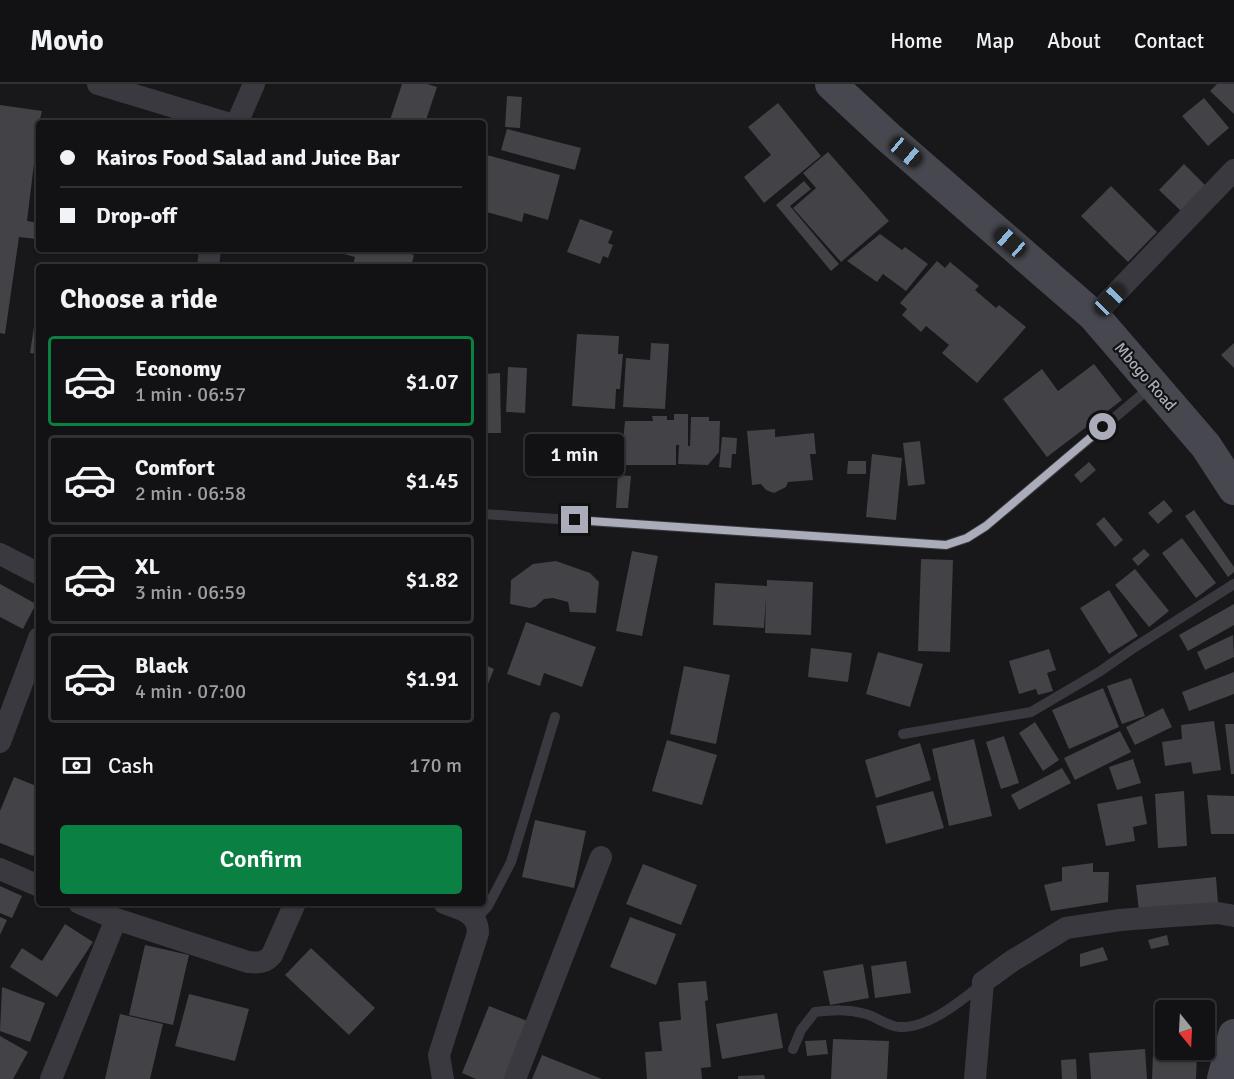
<!DOCTYPE html>
<html lang="en">
<head>
<meta charset="utf-8">
<style>
  :root { --surface:#121214; --page:#1f2022; --text:#f1f3f6; --muted:#9c9ea0; --line:#313234; --accent:#0b8043 }
  body { margin:0; font-family:Signika,sans-serif; background:var(--page); color:var(--text); height:100vh; display:flex; flex-direction:column; font-size:22px; white-space:nowrap }
  * { box-sizing:border-box; margin:0 }
  p { font-size:20px; color:var(--muted) }
  .icon { flex:none; width:33px; height:33px; fill:none; stroke:currentColor; stroke-width:2; stroke-linecap:round; stroke-linejoin:round }
  .map { position:relative; flex:1; overflow:hidden }
  .panel { position:absolute; left:36px; top:180px; width:450px; height:642px; display:flex; flex-direction:column; background:var(--surface); border-radius:6px; box-shadow:0 2px 4px #0004,0 0 0 2px var(--line) }
  .panel>* { flex:none }
  .banner { position:absolute; left:36px; top:36px; width:450px; height:132px; border-radius:6px; box-shadow:0 2px 4px #0004,0 0 0 2px var(--line); display:grid; align-content:center; height:132px; padding:0 24px; background:var(--surface) }
  .needle { width:39px; rotate:162deg }
  .buttons { position:absolute; left:1155px; top:916px; display:grid; gap:12px }
  .buttons a { display:grid; place-items:center; width:60px; height:60px; border-radius:6px; background:var(--surface); box-shadow:0 2px 4px #0004,0 0 0 2px var(--line); font-size:30px }
  .end { position:absolute; width:27px; height:27px; margin:-14px; border:8px solid #aaadb9; background:#111; box-shadow:0 0 0 3px #111 }
  .from { border-radius:50% }
  .bubble { position:absolute; height:42px; border-radius:6px; background:var(--surface); box-shadow:0 2px 4px #0004,0 0 0 2px var(--line); font-size:20px; font-weight:600; line-height:42px; text-align:center }
  .car { position:absolute; width:18px; height:36px; margin:-18px -9px; border-radius:8px; box-shadow:0 0 4px 2px #0007; background:linear-gradient(#222 24%,#8ab4d8 0 40%,#222 0 76%,#8ab4d8 0 86%,#222 0) }
  .banner b { display:flex; align-items:center; gap:21px; height:57px; font-size:22px }
  .banner b+b { border-top:2px solid var(--line) }
  .banner i { width:15px; height:15px; background:var(--text) }
  ul { padding:0; list-style:none }
  li { display:flex; align-items:center; gap:18px; height:90px; margin:0 12px 9px; padding:0 12px; border:3px solid var(--line); border-radius:6px }
  li div { flex:1 }
  li b { display:block; font-size:22px }
  li em { font-style:normal; font-weight:600 }
  li.on { border-color:var(--accent) }
  li>.icon { width:54px; height:54px; stroke-width:1.5 }
  h2 { padding:0 24px; font-size:27px; line-height:72px }
  .pay { display:flex; align-items:center; gap:15px; height:66px; padding:0 24px; font-size:22px }
  .pay p { margin-inline-start:auto }
  .button { display:flex; gap:12px; margin-top:auto; padding:12px 24px }
  .button a { flex:1; height:69px; border-radius:6px; background:var(--accent); color:#fff; font-size:24px; font-weight:600; line-height:69px; text-align:center }
  header { display:flex; align-items:center; gap:36px; box-sizing:border-box; height:84px; padding:0 30px; background:var(--surface); border-bottom:2px solid var(--line) }
  header strong { font-size:28px }
  nav { display:flex; gap:33px; margin-inline-start:auto; font-size:21px }
  .map>svg:first-child { display:block }
  .building { fill:#424247 }
  .lines { fill:none; stroke-linecap:round; stroke-linejoin:round }
  .service { stroke:#39393f; stroke-width:10 }
  .minor { stroke:#39393f; stroke-width:22 }
  .secondary { stroke:#47484f; stroke-width:32 }
  .route { stroke:#aaadb9; stroke-width:8 }
  .labels { text-anchor:middle; stroke-width:4.5; stroke-linejoin:round; paint-order:stroke }
  .street-label { font-size:16px; fill:#aaadb9; stroke:#131315 }
</style>
</head>
<body>
<header>
<strong>Movio</strong>
<nav><a>Home</a><a>Map</a><a>About</a><a>Contact</a></nav>
</header>
<div class="map">
<svg width="1234" height="995" viewBox="0 0 1234 995">
  <rect width="100%" height="100%" fill="#18181a"/>
  <path class="building" d="M402,0H427L437,3L425,39H389Z
    M1217,0H1234V30L1210,7Z
    M507,12L522,13L520,44L505,43Z
    M1204,14L1229,44L1208,62L1182,32Z
    M778,19L821,72L764,119L744,93L771,71L748,43Z
    M0,21L42,27L39,39L27,137L39,139L37,155L19,153L5,250L0,249Z
    M507,45L581,64L575,86L501,66Z
    M828,68L889,137L841,178L793,124L816,104L803,89Z
    M483,70L560,91L548,136L524,129L522,138L483,127Z
    M1184,80L1206,102L1181,127L1159,106Z
    M804,97L811,105L790,122L839,180L831,187L776,121Z
    M1111,102L1157,148L1128,178L1081,132Z
    M580,135L613,147L608,159L613,161L608,174L603,172L600,180L567,168Z
    M880,150L902,166L905,163L928,180L906,207L883,190L877,198L847,177Z
    M334,165H402V168L414,171L411,183H362L353,181L355,173L333,167Z
    M937,177L945,184L950,178L979,202L975,206L996,224L999,221L1026,243L977,299L942,269L949,261L926,242L921,248L902,231L907,225L900,219Z
    M35,236H39V270L30,269Z
    M577,250L619,252L618,270H623L620,305H616L615,325L572,322Z
    M651,259L669,260L665,325L623,323L626,274L650,276Z
    M1234,259V284L1221,271Z
    M1094,280L1122,316L1047,373L1003,315L1042,285L1058,307Z
    M508,283L527,284L525,329L506,328Z
    M500,289L501,349H483V290Z
    M674,330H688V362H690L691,333H709V337H720L719,368L708,381L678,380L679,361H676V381H621L625,337H653L652,332H667V336H674Z
    M775,345V353L814,349L816,370H810L813,396L788,398L786,403L774,409L766,406L761,400L752,401L747,347Z
    M722,353L737,354L736,370H732L731,384L719,383Z
    M920,357L925,400L908,402L903,359Z
    M872,370L902,374L896,436L866,433Z
    M848,377H866V390H847Z
    M1089,378L1096,386L1081,399L1074,391Z
    M618,391L631,392L628,424H616Z
    M1164,416L1173,427L1158,440L1148,429Z
    M1194,426L1234,483V488L1228,493L1185,432Z
    M1104,433L1123,456L1115,463L1096,440Z
    M1182,454L1216,499L1196,514L1162,469Z
    M1144,465L1150,471L1138,482L1132,475Z
    M632,467L658,472L642,552L616,547Z
    M921,475L953,476L950,568L918,567Z
    M556,477L590,489L599,498L596,529L570,528L568,518L553,514L544,515L535,523L530,524L510,520L511,496L533,480Z
    M1135,485L1169,527L1149,543L1115,501Z
    M767,496L813,498L811,551L765,549L766,512L764,544L713,541L715,499L767,502Z
    M0,500L36,520L23,545L0,533Z
    M1109,506L1138,552L1109,570L1080,524Z
    M1234,520V541L1188,567L1179,551Z
    M526,538L596,563L582,603L544,589L540,602L507,590Z
    M1233,551L1234,573L1205,586L1197,568Z
    M811,564L852,569L848,598L808,593Z
    M1049,565L1056,586L1047,589L1053,607L1038,611L1036,605L1019,610L1009,577Z
    M878,568L923,580L910,623L866,610Z
    M483,580L494,585L483,612Z
    M684,582L730,591L716,660L670,650Z
    M1234,588V610L1189,627L1182,608Z
    M1131,594L1145,632L1122,640L1107,602Z
    M1103,604L1119,643L1069,665L1052,626Z
    M1163,624L1172,643L1135,661L1126,643Z
    M1214,637L1221,686L1193,690L1191,678L1165,682L1162,658L1182,655L1181,641Z
    M1035,638L1059,676L1043,687L1019,649Z
    M1225,640H1234V690H1231Z
    M1120,647L1131,668L1075,696L1064,674Z
    M1004,652L1019,699L1001,705L986,658Z
    M974,655L992,732L949,742L932,665Z
    M667,656L717,671L702,721L652,707Z
    M920,659L931,696L876,714L865,676Z
    M1133,675L1141,699L1117,706L1109,683Z
    M1062,684L1071,699L1019,726L1011,711Z
    M14,693L39,703V759L33,772L0,759V727Z
    M933,707L944,744L886,760L876,722Z
    M1184,707L1187,762L1158,764L1155,710Z
    M1207,711L1234,712V750H1211Z
    M1142,712L1147,740L1133,743L1135,757L1106,762L1097,720Z
    M535,736L586,747L574,804L522,793Z
    M1093,779V788H1109L1108,818L1051,827L1044,801L1062,797V783Z
    M643,780L697,801L681,841L626,820Z
    M1216,793L1218,819L1139,827L1136,801Z
    M0,802L22,812L12,834L0,829Z
    M0,833L7,836L0,851Z
    M630,833L676,850L656,901L610,883Z
    M65,840L93,858L57,913L10,883L22,864L42,877Z
    M1167,851L1169,861L1151,865L1148,856Z
    M145,861L189,871L173,941L129,931Z
    M1103,863L1108,876L1080,883V870Z
    M311,864L375,924L349,951L285,891Z
    M906,877L911,909L875,914L871,882Z
    M863,880L869,914L830,921L823,887Z
    M706,897L708,916L705,917L711,983L701,984L702,995H647L645,968L662,967L659,938L681,936L678,899Z
    M2,903L45,919L30,958L0,947Z
    M189,910L249,925L235,977L175,962Z
    M489,922L530,938L507,995H476L462,989Z
    M777,929L783,964L722,975L716,940Z
    M120,930L163,940L150,995H105Z
    M0,952L28,968L13,995H0Z
    M833,955L889,957L887,995H831Z
    M826,956L828,970L807,972L805,957Z
    M1145,965L1147,995H1091L1089,969Z
    M1153,969L1197,970L1196,995H1152Z
    M542,971L602,995H532Z
    M1076,975L1077,995H1062L1061,976Z
    M764,991L765,995H738V992Z"/>
  <g class="lines">
    <path class="service" d="M483,430L946,461L967,454L986,442L1152,302
      M903,650L1031,628L1099,588L1135,563L1234,500
      M475,836L488,822L511,778L555,633
      M793,965L801,946L815,928C833,926 848,925 866,930C877,933 888,943 900,943C927,945 961,917 981,901"/>
    <path class="minor" d="M98,0L227,39
      M237,39L254,0
      M208,183L210,165
      M1094,232L1234,86
      M0,470L39,490
      M0,658L39,554
      M0,785L39,802
      M79,819L116,835L248,878C259,879 265,879 272,871L295,819
      M51,995L116,835
      M443,995L439,971L478,849C478,828 460,825 444,819
      M515,995L601,773
      M975,995L983,898L1012,877L1066,844L1120,836L1172,832L1218,829L1234,832"/>
    <path class="secondary" d="M831,0L888,53L1094,232L1206,362L1234,405
      M1223,995L1234,951"/>
  </g>
  <g class="lines">
    <path class="route" d="M575,436L946,461L967,454L986,442L1103,343"/>
  </g>
  <g class="labels">
    <g class="street-label">
      <text transform="translate(1146 292) rotate(49)" y="6">Mbogo Road</text>
    </g>
  </g>
</svg>
<div class="buttons">
<a><svg class="needle" viewBox="-14 -14 28 28"><path d="M0-13l5 13h-10z" fill="#e53935"/><path d="M0 13l5-13h-10z" fill="#9c9ea0"/></svg></a>
</div>
<i class="end from" style="left:1103px;top:343px"></i>
<i class="end" style="left:575px;top:436px"></i>
<div class="bubble" style="left:525px;top:350px;width:99px">1 min</div>
<i class="car" style="left:906px;top:68px;rotate:130deg"></i>
<i class="car" style="left:1010px;top:158px;rotate:311deg"></i>
<i class="car" style="left:1110px;top:216px;rotate:44deg"></i>
<div class="banner">
<b><i class="from"></i>Kairos Food Salad and Juice Bar</b>
<b><i></i>Drop-off</b>
</div>
<section class="panel">
<h2>Choose a ride</h2>
<ul>
<li class="on"><svg class="icon" aria-label="car" viewBox="0 0 24 24"><path d="M5 17H2v-5l4-1 3-4h7l3 4 3 1v5h-3M9 17h6M6 11h13"/><circle cx="7" cy="17" r="2"/><circle cx="17" cy="17" r="2"/></svg><div><b>Economy</b><p>1 min · 06:57</p></div><em>$1.07</em></li>
<li><svg class="icon" aria-label="car" viewBox="0 0 24 24"><path d="M5 17H2v-5l4-1 3-4h7l3 4 3 1v5h-3M9 17h6M6 11h13"/><circle cx="7" cy="17" r="2"/><circle cx="17" cy="17" r="2"/></svg><div><b>Comfort</b><p>2 min · 06:58</p></div><em>$1.45</em></li>
<li><svg class="icon" aria-label="car" viewBox="0 0 24 24"><path d="M5 17H2v-5l4-1 3-4h7l3 4 3 1v5h-3M9 17h6M6 11h13"/><circle cx="7" cy="17" r="2"/><circle cx="17" cy="17" r="2"/></svg><div><b>XL</b><p>3 min · 06:59</p></div><em>$1.82</em></li>
<li><svg class="icon" aria-label="car" viewBox="0 0 24 24"><path d="M5 17H2v-5l4-1 3-4h7l3 4 3 1v5h-3M9 17h6M6 11h13"/><circle cx="7" cy="17" r="2"/><circle cx="17" cy="17" r="2"/></svg><div><b>Black</b><p>4 min · 07:00</p></div><em>$1.91</em></li>
</ul>
<div class="pay"><svg class="icon" aria-label="cash" viewBox="0 0 24 24"><path d="M3 7h18v10H3z"/><circle cx="12" cy="12" r="2"/></svg>Cash<p>170 m</p></div>
<div class="button"><a>Confirm</a></div>
</section>
</div>
</body>
</html>
